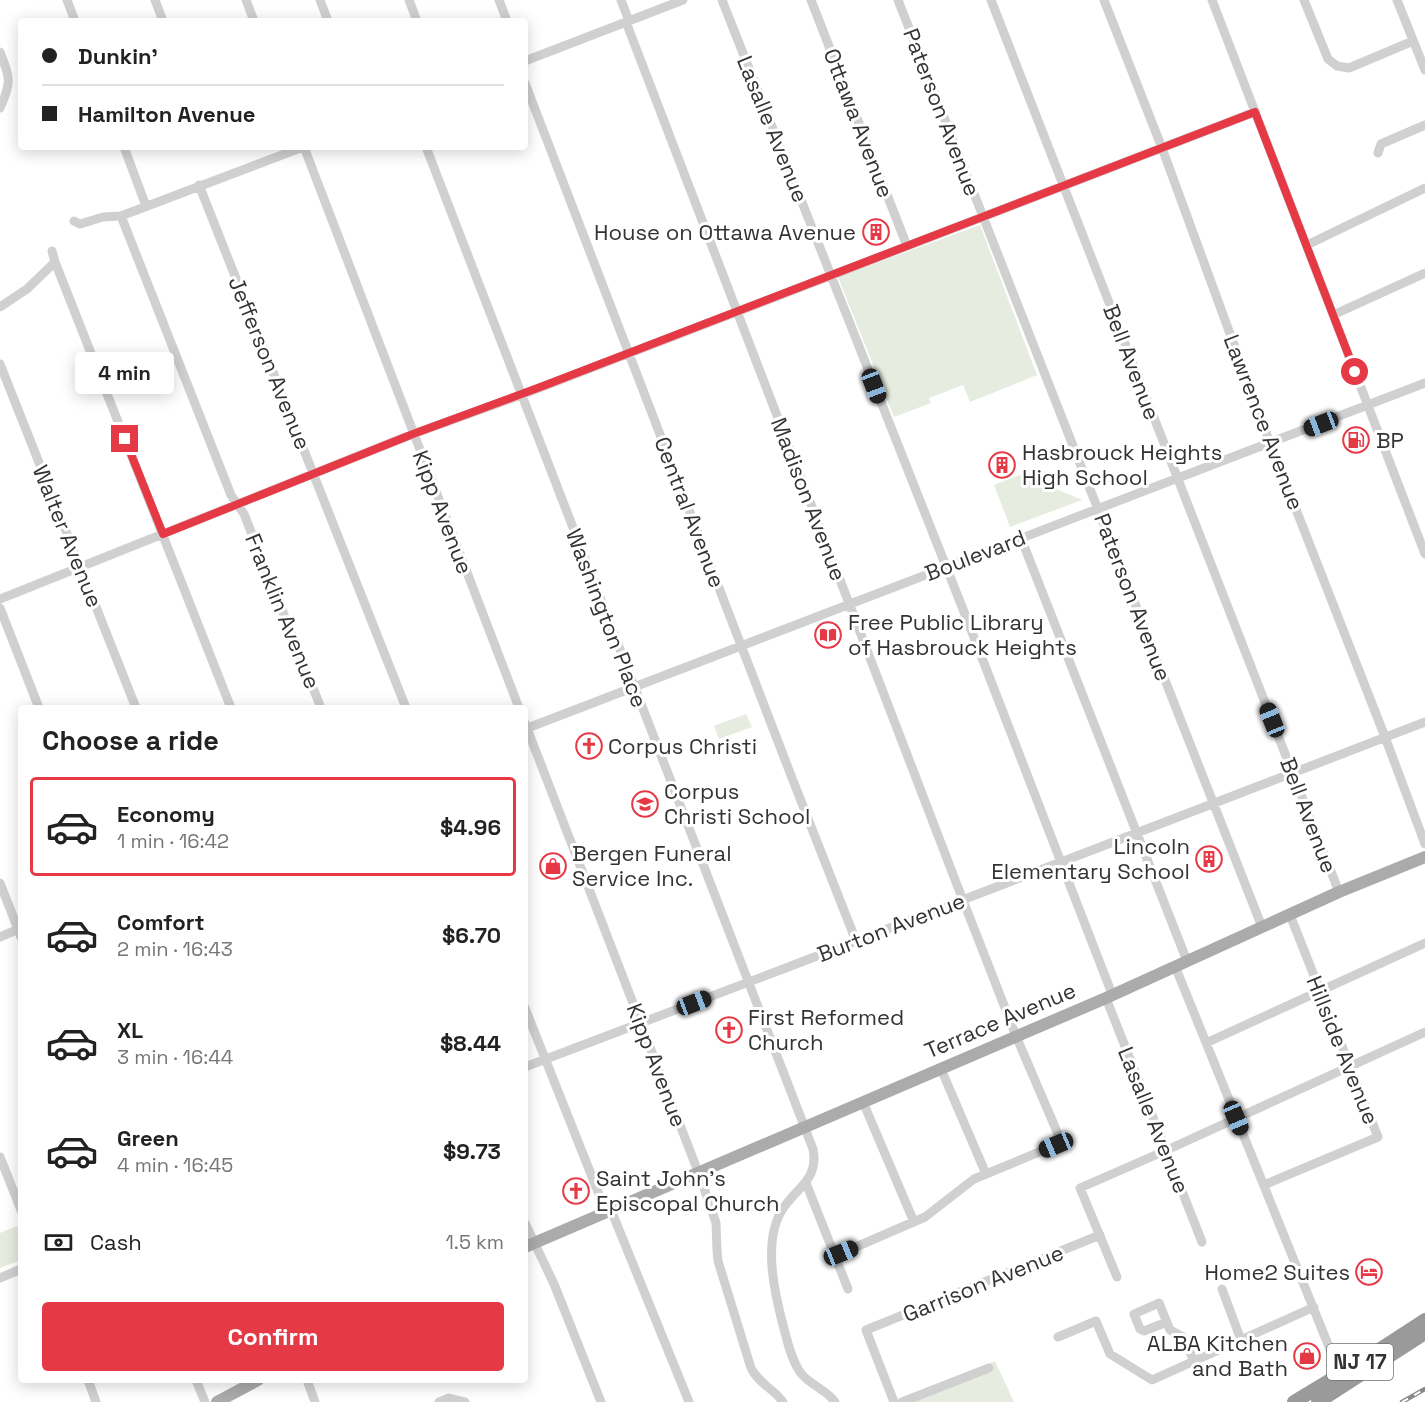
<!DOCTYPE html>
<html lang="en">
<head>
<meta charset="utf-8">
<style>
  :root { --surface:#fff; --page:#f2f2f2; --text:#222; --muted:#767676; --line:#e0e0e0; --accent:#e63946 }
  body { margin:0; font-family:"Space Grotesk",sans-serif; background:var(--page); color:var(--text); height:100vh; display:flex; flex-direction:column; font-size:22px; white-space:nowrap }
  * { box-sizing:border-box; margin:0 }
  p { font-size:20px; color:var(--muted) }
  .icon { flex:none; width:33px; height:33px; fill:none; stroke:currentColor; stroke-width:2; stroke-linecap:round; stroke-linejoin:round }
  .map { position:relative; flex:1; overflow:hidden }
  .drawer { position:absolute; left:18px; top:705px; width:510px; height:678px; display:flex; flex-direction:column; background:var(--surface); border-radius:6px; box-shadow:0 3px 15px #0003 }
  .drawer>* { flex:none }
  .banner { position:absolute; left:18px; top:18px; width:510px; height:132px; border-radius:6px; box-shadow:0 3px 15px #0003; display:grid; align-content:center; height:132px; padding:0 24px; background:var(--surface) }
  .end { position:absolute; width:27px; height:27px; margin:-14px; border:8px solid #e63946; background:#fff; box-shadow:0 0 0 3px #fff }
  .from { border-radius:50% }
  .bubble { position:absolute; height:42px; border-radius:6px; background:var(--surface); box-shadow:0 3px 15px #0003; font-size:20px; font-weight:800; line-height:42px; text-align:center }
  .car { position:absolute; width:18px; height:36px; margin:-18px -9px; border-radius:8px; box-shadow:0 0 4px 2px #0007; background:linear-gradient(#222 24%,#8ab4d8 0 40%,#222 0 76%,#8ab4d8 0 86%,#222 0) }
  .banner b { display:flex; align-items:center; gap:21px; height:57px; font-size:22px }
  .banner b+b { border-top:2px solid var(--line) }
  .banner i { width:15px; height:15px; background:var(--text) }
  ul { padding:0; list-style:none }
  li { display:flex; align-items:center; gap:18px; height:99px; margin:0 12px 9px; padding:0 12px; border:3px solid transparent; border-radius:6px }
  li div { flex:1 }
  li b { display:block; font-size:22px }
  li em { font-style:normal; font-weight:800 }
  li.on { border-color:var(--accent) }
  li>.icon { width:54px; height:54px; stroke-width:1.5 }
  h2 { padding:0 24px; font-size:27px; line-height:72px }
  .pay { display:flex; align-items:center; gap:15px; height:66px; padding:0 24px; font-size:22px }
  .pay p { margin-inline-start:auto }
  .cta { display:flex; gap:12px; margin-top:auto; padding:12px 24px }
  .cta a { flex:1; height:69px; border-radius:6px; background:var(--accent); color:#fff; font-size:24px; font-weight:800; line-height:69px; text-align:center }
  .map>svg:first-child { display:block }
  .green { fill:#e6ecdf }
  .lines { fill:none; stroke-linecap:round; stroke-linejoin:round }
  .minor { stroke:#d0d0d0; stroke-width:9 }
  .major { stroke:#ababab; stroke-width:12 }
  .highway { stroke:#9a9a9a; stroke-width:14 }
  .rail-casing { stroke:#888; stroke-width:4.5 }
  .rail { stroke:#fff; stroke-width:2; stroke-dasharray:7; stroke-linecap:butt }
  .route { stroke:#e63946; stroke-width:8 }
  .labels { text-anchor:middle; stroke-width:6; stroke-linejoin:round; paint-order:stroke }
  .shield { fill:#fff; stroke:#707070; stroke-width:1.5 }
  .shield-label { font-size:21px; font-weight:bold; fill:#333 }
  .street-label { font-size:22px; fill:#333; stroke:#fff }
  .poi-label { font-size:22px; fill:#333; stroke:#fff; text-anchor:start }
</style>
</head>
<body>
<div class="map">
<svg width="1425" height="1402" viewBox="0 0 1425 1402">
  <rect width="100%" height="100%" fill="#fff"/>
  <path class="green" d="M980,225L1037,375L970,402L963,385L929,398L931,403L894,417L838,277Z
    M1022,474L1082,500L1010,527L994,485Z
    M746,714L752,727L719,739L714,726Z
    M17,1226L21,1236V1260L0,1268V1233Z
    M995,1361L1014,1402H905L904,1398Z"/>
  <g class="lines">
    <path class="minor" d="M67,0L75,21
      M155,0L163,21
      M246,0L254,21
      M320,0L328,21
      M409,0L417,21
      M499,0L507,21
      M621,0L629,21
      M722,0L970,627L1112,994
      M811,0L907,246
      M898,0L1262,927
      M991,0L1339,892
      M1104,0L1162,148L1270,443L1385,737L1425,844
      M1212,0L1425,554
      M1304,0L1328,59L1337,66L1349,68L1413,41
      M1397,0L1425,70
      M626,22L959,890L1016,1036L1061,1141L1056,1145L974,1179L925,1217L835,1256
      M0,52C10,78 12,82 0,108
      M525,61L683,0
      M525,83L792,778L856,941
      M124,147L146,206
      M304,147L519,708
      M426,147L813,1149C819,1178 798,1187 784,1207C762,1238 774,1291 783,1325C787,1340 791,1359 800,1372C809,1385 826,1389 835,1402
      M1378,153L1381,144L1425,125
      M199,185L406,708
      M121,216L231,495L244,514L321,708
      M74,221L80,224L103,217L121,216L303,147
      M1307,245L1425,188
      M52,251L55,262L231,708
      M0,307L27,289L55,262
      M1333,315L1425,273
      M0,364L136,708
      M1021,538L1187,961
      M0,599L413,434L521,395L1255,112
      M0,608L39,708
      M525,723L702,1182L716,1223L717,1250L718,1261L751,1368C758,1383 774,1389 783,1402
      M525,729L1425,383
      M0,883L21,937
      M0,937L21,928
      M1175,966L1340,1374
      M1106,998L1202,1242
      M525,1008L606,1212
      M1206,1043L1425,943
      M525,1067L804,961L1425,722
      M941,1069L986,1174
      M863,1102L914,1222
      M0,1157L21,1210
      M806,1183L848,1289
      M1264,1185L1378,1137L1290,915
      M611,1210L689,1402
      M525,1223L554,1284L601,1402
      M1117,1277L1080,1188L1167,1150L1425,1032
      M0,1278L21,1269
      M1222,1289L1241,1340
      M1167,1322L1144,1331L1140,1329L1134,1314L1159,1303L1170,1330L1183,1337L1194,1361
      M1058,1337L1096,1321L1110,1354L1152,1380L1314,1307
      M88,1380L96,1402
      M196,1380L205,1402
      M307,1380L315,1402
      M439,1402L449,1398L465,1402
      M894,1402L866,1330L1100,1235
      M902,1402L989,1368"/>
    <path class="major" d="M525,1247L1106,998L1339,892L1425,857
      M217,1402L258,1380"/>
    <path class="highway" d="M1294,1402L1362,1361L1425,1320
      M1318,1402L1425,1333"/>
    <g class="rail-casing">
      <path id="rail" d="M1402,1402L1425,1389"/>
    </g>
    <use href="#rail" class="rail"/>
  </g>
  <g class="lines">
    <path class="route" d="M125,439L163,534L413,434L543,386L1255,112L1355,372"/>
  </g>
  <defs>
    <g id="building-ring" transform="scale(1.35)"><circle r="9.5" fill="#fff" stroke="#e63946" stroke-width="1.5"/><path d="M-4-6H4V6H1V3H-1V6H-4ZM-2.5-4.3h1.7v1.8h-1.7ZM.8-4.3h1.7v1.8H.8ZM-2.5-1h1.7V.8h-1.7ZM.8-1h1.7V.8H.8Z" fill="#e63946"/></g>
    <g id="fuel-ring" transform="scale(1.35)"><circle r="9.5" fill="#fff" stroke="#e63946" stroke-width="1.5"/><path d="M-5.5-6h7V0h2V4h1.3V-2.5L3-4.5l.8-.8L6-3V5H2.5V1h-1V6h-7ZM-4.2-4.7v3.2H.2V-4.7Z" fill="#e63946"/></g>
    <g id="library-ring" transform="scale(1.35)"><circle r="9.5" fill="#fff" stroke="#e63946" stroke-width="1.5"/><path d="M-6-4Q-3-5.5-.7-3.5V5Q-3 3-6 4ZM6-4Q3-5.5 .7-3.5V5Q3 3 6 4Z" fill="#e63946"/></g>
    <g id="church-ring" transform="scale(1.35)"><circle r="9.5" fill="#fff" stroke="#e63946" stroke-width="1.5"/><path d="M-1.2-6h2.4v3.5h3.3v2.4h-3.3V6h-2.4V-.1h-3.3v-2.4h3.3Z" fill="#e63946"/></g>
    <g id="school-ring" transform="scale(1.35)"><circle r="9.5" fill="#fff" stroke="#e63946" stroke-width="1.5"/><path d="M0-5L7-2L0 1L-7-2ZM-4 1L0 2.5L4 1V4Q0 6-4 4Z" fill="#e63946"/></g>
    <g id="shop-ring" transform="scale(1.35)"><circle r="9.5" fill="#fff" stroke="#e63946" stroke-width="1.5"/><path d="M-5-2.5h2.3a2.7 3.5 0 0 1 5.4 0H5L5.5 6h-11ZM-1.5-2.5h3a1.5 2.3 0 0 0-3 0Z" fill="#e63946"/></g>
    <g id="hotel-ring" transform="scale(1.35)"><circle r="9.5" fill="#fff" stroke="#e63946" stroke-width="1.5"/><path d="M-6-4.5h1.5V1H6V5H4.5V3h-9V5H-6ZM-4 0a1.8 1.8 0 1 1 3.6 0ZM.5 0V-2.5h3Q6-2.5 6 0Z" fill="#e63946"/></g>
  </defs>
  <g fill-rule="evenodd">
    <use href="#building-ring" x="876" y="232"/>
    <use href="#fuel-ring" x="1356" y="440"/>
    <use href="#building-ring" x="1002" y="465"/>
    <use href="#library-ring" x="828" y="635"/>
    <use href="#church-ring" x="589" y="746"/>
    <use href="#school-ring" x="645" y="804"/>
    <use href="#building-ring" x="1209" y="859"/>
    <use href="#shop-ring" x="553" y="866"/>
    <use href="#church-ring" x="729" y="1030"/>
    <use href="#church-ring" x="576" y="1191"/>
    <use href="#hotel-ring" x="1369" y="1272"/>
    <use href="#shop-ring" x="1307" y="1356"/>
  </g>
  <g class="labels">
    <rect class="shield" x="1327" y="1344" width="66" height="36" rx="4.5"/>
    <g class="shield-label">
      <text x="1360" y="1369">NJ 17</text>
    </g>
    <g class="street-label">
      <text transform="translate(942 112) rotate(69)" y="8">Paterson Avenue</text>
      <text transform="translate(859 123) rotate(69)" y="8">Ottawa Avenue</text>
      <text transform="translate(773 129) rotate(68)" y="8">Lasalle Avenue</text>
      <text transform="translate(1132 362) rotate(69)" y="8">Bell Avenue</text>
      <text transform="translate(270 363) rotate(68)" y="8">Jefferson Avenue</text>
      <text transform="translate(1264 422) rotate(69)" y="8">Lawrence Avenue</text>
      <text transform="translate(809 499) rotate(69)" y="8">Madison Avenue</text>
      <text transform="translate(443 512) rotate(69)" y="8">Kipp Avenue</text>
      <text transform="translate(690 512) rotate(69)" y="8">Central Avenue</text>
      <text transform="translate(68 536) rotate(68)" y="8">Walter Avenue</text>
      <text transform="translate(975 555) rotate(-21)" y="8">Boulevard</text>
      <text transform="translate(1133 597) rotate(69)" y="8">Paterson Avenue</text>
      <text transform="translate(283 611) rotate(68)" y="8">Franklin Avenue</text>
      <text transform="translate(607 618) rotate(69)" y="8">Washington Place</text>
      <text transform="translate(1309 815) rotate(69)" y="8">Bell Avenue</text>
      <text transform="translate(891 927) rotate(-21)" y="8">Burton Avenue</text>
      <text transform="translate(1000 1020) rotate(-23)" y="8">Terrace Avenue</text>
      <text transform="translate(1343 1050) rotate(68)" y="8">Hillside Avenue</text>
      <text transform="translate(657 1065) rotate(69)" y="8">Kipp Avenue</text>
      <text transform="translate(1154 1120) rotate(68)" y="8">Lasalle Avenue</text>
      <text transform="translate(983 1283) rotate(-22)" y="8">Garrison Avenue</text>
    </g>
    <g class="poi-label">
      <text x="856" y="240" text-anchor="end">House on Ottawa Avenue</text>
      <text x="1376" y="448">BP</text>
      <text x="1022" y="460">Hasbrouck Heights<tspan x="1022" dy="25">High School</tspan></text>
      <text x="848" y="630">Free Public Library<tspan x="848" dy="25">of Hasbrouck Heights</tspan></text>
      <text x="608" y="754">Corpus Christi</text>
      <text x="664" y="799">Corpus<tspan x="664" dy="25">Christi School</tspan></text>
      <text x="1190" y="854" text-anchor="end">Lincoln<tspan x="1190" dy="25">Elementary School</tspan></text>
      <text x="572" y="861">Bergen Funeral<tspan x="572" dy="25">Service Inc.</tspan></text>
      <text x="748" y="1025">First Reformed<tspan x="748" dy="25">Church</tspan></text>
      <text x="596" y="1186">Saint John's<tspan x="596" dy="25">Episcopal Church</tspan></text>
      <text x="1350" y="1280" text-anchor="end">Home2 Suites</text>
      <text x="1288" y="1351" text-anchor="end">ALBA Kitchen<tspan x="1288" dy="25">and Bath</tspan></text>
    </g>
  </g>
</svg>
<i class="end from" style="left:1355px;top:372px"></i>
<i class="end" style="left:125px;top:439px"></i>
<div class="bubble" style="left:75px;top:352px;width:99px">4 min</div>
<i class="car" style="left:874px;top:386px;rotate:159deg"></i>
<i class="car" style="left:1321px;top:424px;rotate:249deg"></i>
<i class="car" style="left:1272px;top:720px;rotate:338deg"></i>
<i class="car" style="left:694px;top:1003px;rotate:69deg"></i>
<i class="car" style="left:1236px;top:1118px;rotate:157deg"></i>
<i class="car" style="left:1056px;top:1145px;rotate:247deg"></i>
<i class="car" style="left:841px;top:1253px;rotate:68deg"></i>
<div class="banner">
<b><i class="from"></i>Dunkin'</b>
<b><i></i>Hamilton Avenue</b>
</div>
<section class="drawer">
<h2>Choose a ride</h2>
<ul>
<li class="on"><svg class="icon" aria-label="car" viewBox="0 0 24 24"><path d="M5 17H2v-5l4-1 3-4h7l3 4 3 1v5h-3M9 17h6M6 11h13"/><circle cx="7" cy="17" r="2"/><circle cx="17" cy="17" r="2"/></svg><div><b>Economy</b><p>1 min · 16:42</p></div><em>$4.96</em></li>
<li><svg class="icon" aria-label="car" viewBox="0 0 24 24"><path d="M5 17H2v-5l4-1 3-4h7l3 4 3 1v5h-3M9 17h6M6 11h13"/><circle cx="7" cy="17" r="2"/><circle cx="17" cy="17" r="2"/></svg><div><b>Comfort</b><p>2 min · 16:43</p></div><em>$6.70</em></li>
<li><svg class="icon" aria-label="car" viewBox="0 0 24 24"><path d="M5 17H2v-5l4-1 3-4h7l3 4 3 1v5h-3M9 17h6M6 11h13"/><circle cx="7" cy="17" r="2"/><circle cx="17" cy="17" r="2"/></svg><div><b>XL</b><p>3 min · 16:44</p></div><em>$8.44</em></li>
<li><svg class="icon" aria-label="car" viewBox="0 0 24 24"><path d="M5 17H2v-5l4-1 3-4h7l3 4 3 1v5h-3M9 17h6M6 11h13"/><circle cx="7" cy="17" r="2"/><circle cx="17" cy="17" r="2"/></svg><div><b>Green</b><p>4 min · 16:45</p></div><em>$9.73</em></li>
</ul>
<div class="pay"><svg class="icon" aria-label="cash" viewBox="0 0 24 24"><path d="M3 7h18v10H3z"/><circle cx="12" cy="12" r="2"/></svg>Cash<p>1.5 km</p></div>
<div class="cta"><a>Confirm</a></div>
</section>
</div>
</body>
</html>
